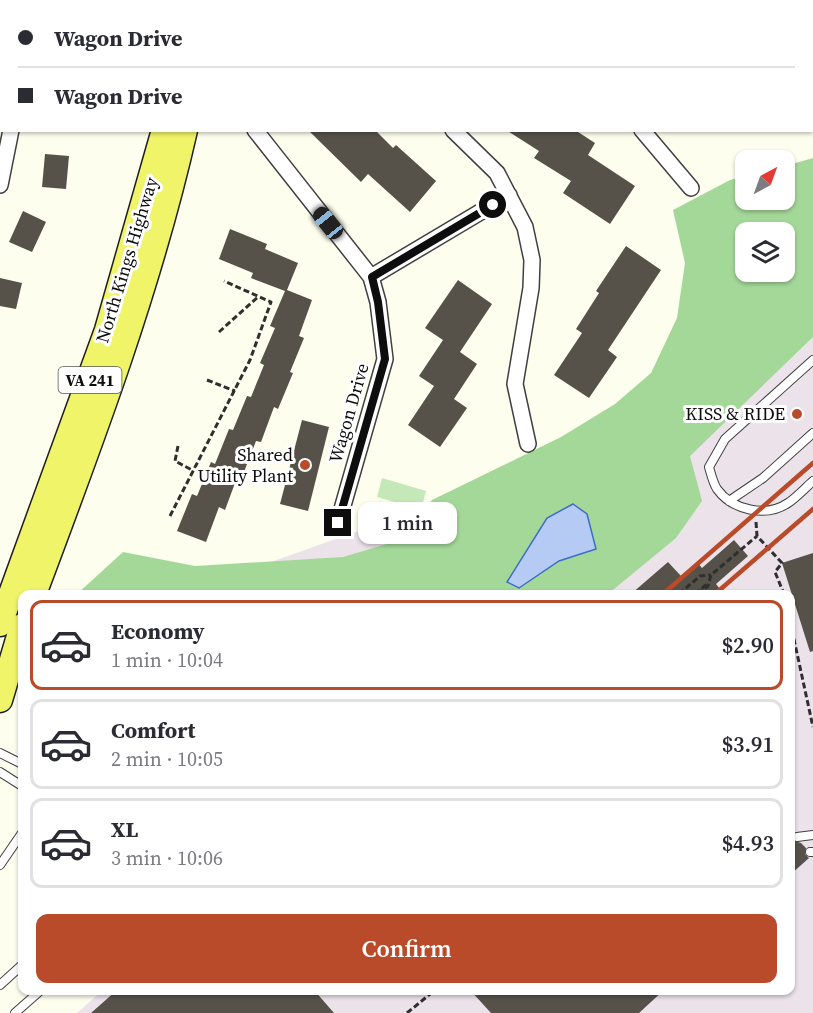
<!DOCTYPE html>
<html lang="en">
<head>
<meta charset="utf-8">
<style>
  :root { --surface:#fff; --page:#f7f7f7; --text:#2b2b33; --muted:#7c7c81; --line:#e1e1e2; --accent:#b94a2a }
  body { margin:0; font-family:"Source Serif 4",serif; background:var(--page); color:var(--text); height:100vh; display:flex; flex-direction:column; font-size:22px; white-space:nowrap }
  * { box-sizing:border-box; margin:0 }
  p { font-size:20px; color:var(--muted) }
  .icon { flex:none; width:33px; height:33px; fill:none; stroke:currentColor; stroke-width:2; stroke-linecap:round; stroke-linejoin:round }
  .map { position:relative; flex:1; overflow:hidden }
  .sheet { position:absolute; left:18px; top:590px; width:777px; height:405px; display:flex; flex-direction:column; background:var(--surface); border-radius:12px; box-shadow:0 2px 4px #0004 }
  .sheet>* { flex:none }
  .top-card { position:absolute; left:0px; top:0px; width:813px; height:132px; box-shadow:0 2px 4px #0004; display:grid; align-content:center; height:132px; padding:0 18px; background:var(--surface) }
  .needle { width:39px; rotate:41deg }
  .tools { position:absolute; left:735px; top:150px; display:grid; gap:12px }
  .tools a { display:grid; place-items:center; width:60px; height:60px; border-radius:12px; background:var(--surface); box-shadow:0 2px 4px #0004; font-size:30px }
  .end { position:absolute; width:27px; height:27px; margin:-14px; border:8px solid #0d0d0d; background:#fff; box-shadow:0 0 0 3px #fff }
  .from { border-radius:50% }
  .bubble { position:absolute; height:42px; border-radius:12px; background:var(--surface); box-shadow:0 2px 4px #0004; font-size:20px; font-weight:600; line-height:42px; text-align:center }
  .car { position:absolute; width:18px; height:36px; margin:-18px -9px; border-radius:8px; box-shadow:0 0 4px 2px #0007; background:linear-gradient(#222 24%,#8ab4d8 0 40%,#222 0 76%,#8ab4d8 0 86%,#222 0) }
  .top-card b { display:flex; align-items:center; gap:21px; height:57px; font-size:22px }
  .top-card b+b { border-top:2px solid var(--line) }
  .top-card i { width:15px; height:15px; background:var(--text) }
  ul { padding:10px 0 0; list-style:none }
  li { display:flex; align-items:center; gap:18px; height:90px; margin:0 12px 9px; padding:0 6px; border:3px solid var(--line); border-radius:12px }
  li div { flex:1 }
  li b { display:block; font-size:22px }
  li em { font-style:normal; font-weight:600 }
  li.on { border-color:var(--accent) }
  li>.icon { width:54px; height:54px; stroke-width:1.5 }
  .cta { display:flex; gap:12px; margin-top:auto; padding:12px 18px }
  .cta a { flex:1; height:69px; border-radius:12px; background:var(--accent); color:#fff; font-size:24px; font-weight:600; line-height:69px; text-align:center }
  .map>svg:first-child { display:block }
  .industrial { fill:#ece2ea }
  .green { fill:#c5e8b9 }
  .forest { fill:#a4d899; fill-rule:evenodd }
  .pitch { fill:#d9efcb }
  .water { fill:#b5cbf4; stroke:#3e6cc9; stroke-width:1.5 }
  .building { fill:#56524a }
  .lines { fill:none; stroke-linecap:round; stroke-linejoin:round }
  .service-casing { stroke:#404040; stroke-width:10 }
  .minor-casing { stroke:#404040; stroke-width:18 }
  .primary-casing { stroke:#1e1e1e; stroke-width:27 }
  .path { stroke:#2f2f2f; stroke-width:3; stroke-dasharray:6 3; stroke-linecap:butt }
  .service { stroke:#fff; stroke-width:8 }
  .minor { stroke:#fff; stroke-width:15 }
  .primary { stroke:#eff469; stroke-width:24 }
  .rail { stroke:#b94a2a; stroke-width:4.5 }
  .route { stroke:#0d0d0d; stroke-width:8 }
  .poi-dot { fill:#b94a2a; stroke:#fff; stroke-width:2 }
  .labels { text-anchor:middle; stroke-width:6; stroke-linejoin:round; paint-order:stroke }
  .shield { fill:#fff; stroke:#565656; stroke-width:1.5 }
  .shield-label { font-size:16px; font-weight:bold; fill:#0d0d0d }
  .street-label { font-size:18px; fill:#0d0d0d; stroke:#fff }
  .poi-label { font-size:18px; fill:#0d0d0d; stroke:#fff; text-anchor:end }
</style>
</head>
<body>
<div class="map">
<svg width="813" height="1013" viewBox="0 0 813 1013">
  <rect width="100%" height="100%" fill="#fdfeee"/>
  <path class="industrial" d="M813,246V1013H77L103,990H790V594H195L203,586L737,397L746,272H784Z"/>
  <path class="green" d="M382,478L426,491L421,510L377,497Z"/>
  <path class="forest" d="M813,158V337L690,456L702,501L676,538L608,594H77L123,552L195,566L343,557L407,538L432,500L561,437L615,404L651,373L677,318L685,263L673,210L730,180L745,176L746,200H784L785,166ZM746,232H784V272H746Z"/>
  <path class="pitch" d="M377,502L408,511L403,531L371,523Z"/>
  <path class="water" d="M573,504L587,514L596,549L559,561L519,588L507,582L547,518Z"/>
  <path class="building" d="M308,130H375L393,148L396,145L436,181L410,212L368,174L361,182Z
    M506,130H575L595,143L588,155L635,186L610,224L563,193L571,181L534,158L539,151Z
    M45,154L69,156L66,189L42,187Z
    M23,211L46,222L32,252L9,242Z
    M230,229L267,244L265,249L298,263L287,290L312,300L299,336L304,338L290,372L293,373L278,409L274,407L261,442L256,441L242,477L238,475L225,510L219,507L206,542L177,531L192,494L197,496L211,462L215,464L229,429L233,430L247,396L251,397L264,365L260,363L275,328L270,326L285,291L251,278L253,273L219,259Z
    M626,246L661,270L608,350L617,357L589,398L554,375L582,333L576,329L599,293L596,291Z
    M0,278L22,283L16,309L0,306Z
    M458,280L492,304L460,352L477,364L454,399L467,408L440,447L408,425L434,386L419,376L443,340L425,328Z
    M302,420L329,427L308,511L280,504Z
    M734,540L748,556L716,584L724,594H631L668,562L681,576L697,562L702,568Z
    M813,553V651L810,652L782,563Z
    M790,831L792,840L801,843L806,848L805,854L809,858L790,875Z
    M117,990H314L334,1013H91Z
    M470,990H664L639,1013H491Z"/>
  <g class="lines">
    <g class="service-casing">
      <path id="service" d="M813,360L725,439L709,467C711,474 713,483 717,489C732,510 766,518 788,503C797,497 805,488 813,481
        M729,501L763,478L813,433
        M0,753L22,764
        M0,772L22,786
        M797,837L813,835
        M810,852H813
        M0,865L22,833
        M0,985L22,965
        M15,1013L41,990"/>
    </g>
    <g class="minor-casing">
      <path id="minor" d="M364,0V2
        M495,0L496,2
        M440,2L444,0
        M772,2V0
        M0,45L2,51
        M255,130L371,277L378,302L385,359L338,523
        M453,130L497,173L525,227L532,260L531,288L515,384L528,444
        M642,130L691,188
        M0,185L11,130
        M371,277L509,195"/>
    </g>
    <g class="primary-casing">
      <path id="primary" d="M178,2V0
        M209,2L210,0
        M34,594C91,442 149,289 185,130
        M0,624L107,330L164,130
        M0,700L22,626"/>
    </g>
    <path class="path" d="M219,332L258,297
      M207,380L235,391
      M178,446L175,461L192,470
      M170,516L250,360L271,302L224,281
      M756,522L757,536L782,563L775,572L784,594
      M679,594L700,576L711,575
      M695,594L707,584
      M698,594L708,586L711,575L757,536
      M790,621L813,727
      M407,1013L435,990"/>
    <use href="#service" class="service"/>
    <use href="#minor" class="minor"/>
    <use href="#primary" class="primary"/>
    <path class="rail" d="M663,594L813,463
      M715,594L813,509"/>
  </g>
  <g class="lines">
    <path class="route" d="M338,523L385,359L378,302L372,277L493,205"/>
  </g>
  <g class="poi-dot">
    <circle cx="797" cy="414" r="6"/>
    <circle cx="305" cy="465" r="6"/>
  </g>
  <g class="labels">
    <rect class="shield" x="58.5" y="367" width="63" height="26" rx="4.5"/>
    <g class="shield-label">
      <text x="90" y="386">VA 241</text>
    </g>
    <g class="street-label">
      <text transform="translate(127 260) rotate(-73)" y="6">North Kings Highway</text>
      <text transform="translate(349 413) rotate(-74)" y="6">Wagon Drive</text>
    </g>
    <g class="poi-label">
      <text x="785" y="420">KISS &amp; RIDE</text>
      <text x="293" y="461">Shared<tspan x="293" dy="21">Utility Plant</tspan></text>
    </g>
  </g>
</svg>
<div class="tools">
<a><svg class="needle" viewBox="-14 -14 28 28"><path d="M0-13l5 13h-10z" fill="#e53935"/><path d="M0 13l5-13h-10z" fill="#7c7c81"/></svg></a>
<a><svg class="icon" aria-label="layers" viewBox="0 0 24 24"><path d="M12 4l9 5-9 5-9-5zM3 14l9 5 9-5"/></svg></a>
</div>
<i class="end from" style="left:493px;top:205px"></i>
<i class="end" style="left:338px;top:523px"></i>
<div class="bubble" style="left:358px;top:502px;width:99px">1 min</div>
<i class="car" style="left:328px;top:223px;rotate:321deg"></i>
<div class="top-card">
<b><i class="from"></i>Wagon Drive</b>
<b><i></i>Wagon Drive</b>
</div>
<section class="sheet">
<ul>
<li class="on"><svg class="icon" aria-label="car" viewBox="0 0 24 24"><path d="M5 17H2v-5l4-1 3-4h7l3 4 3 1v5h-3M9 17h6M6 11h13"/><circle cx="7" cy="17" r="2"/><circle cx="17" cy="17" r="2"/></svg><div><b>Economy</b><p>1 min · 10:04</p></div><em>$2.90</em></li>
<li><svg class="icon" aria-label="car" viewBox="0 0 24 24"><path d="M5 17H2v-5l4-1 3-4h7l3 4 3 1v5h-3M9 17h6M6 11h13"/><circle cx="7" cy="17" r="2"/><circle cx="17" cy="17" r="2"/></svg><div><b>Comfort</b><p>2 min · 10:05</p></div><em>$3.91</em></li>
<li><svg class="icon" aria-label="car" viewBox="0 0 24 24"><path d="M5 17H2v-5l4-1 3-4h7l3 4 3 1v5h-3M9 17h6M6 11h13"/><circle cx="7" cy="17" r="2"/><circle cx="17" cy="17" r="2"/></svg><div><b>XL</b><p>3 min · 10:06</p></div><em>$4.93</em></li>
</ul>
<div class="cta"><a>Confirm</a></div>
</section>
</div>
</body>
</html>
